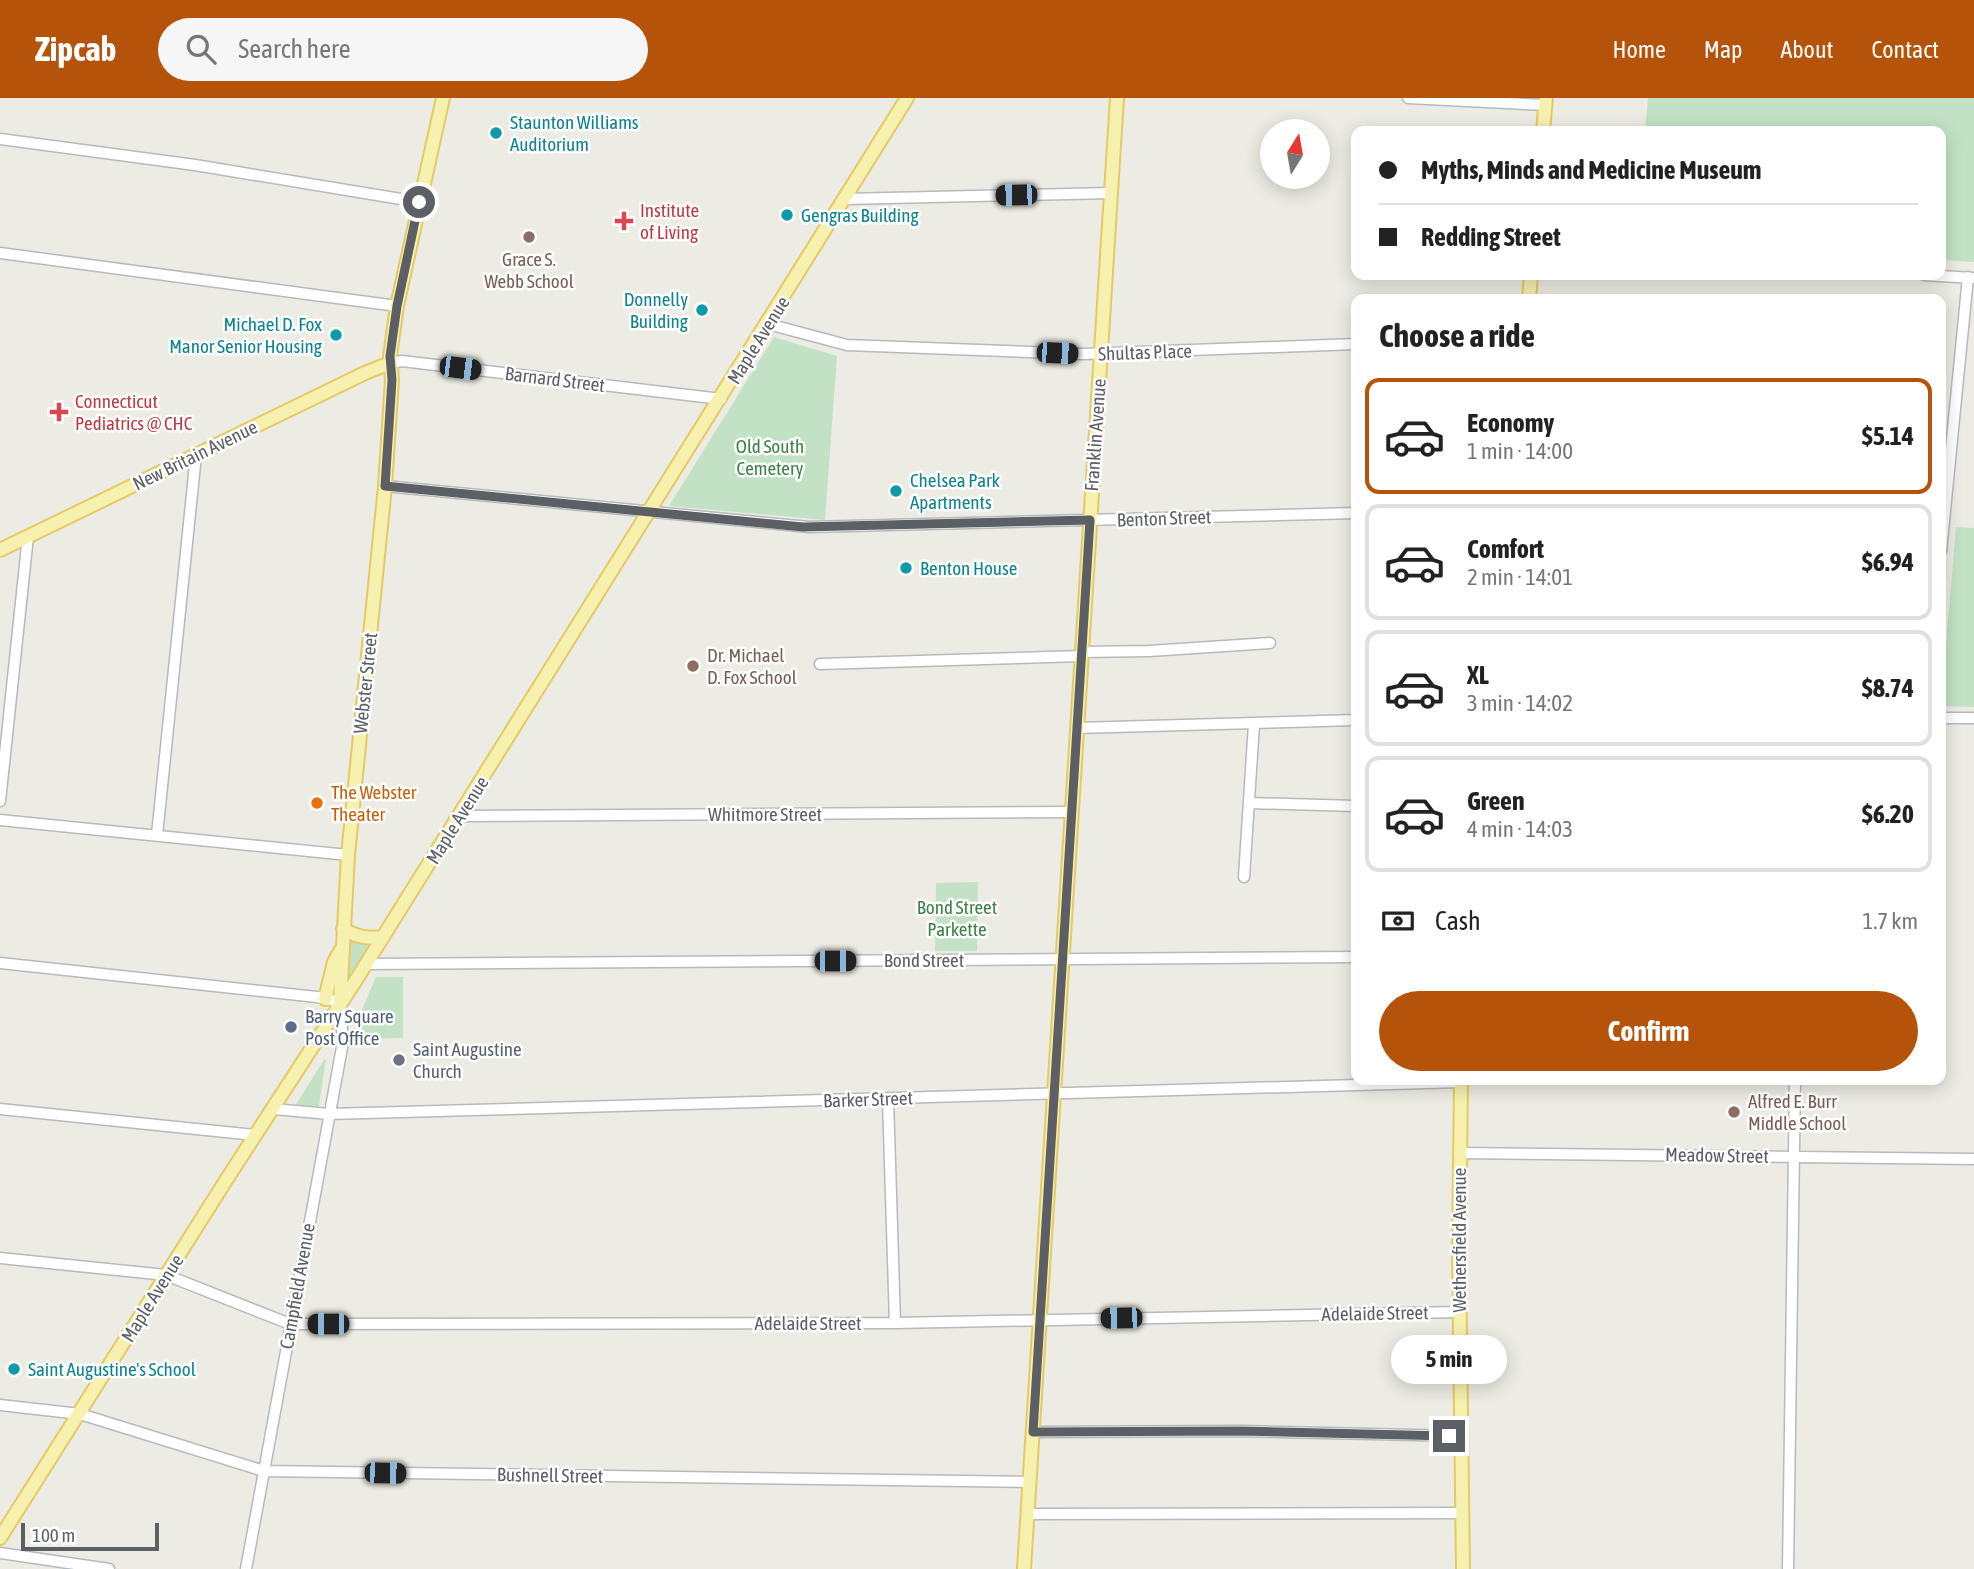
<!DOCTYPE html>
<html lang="en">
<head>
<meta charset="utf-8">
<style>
  :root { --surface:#fff; --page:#f6f6f6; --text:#222; --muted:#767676; --line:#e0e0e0; --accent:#b45309 }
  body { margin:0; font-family:"Asap Condensed",sans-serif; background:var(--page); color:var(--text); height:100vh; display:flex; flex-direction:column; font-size:26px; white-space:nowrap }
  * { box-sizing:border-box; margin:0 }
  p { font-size:23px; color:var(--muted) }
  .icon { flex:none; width:38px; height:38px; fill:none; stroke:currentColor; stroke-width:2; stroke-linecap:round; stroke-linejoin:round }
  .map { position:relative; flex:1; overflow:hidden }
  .panel { position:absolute; left:1351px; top:196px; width:595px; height:791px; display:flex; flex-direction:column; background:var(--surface); border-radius:14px; box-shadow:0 4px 18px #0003 }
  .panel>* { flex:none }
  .guide { position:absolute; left:1351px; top:28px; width:595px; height:154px; border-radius:14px; box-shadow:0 4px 18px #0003; display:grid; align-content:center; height:154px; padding:0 28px; background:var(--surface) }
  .needle { width:46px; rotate:11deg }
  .controls { position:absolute; left:1260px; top:21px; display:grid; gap:14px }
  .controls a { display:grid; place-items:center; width:70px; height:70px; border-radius:50%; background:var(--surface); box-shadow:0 4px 18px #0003; font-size:35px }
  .scale { position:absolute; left:21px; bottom:18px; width:138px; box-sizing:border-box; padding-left:7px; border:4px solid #5c5f63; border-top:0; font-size:19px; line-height:24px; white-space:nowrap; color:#5c5f63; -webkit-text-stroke:5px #fff; paint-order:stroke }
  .end { position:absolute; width:32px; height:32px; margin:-16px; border:9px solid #5c5f63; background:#fff; box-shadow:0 0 0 4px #fff }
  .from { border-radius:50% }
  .bubble { position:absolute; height:49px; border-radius:24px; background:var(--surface); box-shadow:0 4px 18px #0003; font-size:23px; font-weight:700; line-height:49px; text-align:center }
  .car { position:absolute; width:21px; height:42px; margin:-21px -10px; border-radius:9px; box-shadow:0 0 5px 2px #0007; background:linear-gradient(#222 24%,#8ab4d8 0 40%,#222 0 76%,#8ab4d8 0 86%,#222 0) }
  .guide b { display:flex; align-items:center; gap:24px; height:66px; font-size:26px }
  .guide b+b { border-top:2px solid var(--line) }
  .guide i { width:18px; height:18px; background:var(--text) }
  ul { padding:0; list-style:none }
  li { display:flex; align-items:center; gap:21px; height:116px; margin:0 14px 10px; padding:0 14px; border:4px solid var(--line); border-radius:14px }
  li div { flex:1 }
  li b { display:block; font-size:26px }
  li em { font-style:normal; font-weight:700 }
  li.on { border-color:var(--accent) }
  li>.icon { width:63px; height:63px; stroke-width:1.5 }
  h2 { padding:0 28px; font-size:32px; line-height:84px }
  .pay { display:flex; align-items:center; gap:18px; height:77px; padding:0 28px; font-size:26px }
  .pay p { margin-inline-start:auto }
  .button { display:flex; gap:14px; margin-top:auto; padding:14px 28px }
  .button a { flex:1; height:80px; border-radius:42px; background:var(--accent); color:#fff; font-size:28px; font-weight:700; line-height:80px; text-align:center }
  header { display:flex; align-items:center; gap:42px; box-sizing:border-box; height:98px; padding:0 35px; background:var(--accent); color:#fff }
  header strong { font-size:33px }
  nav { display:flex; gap:38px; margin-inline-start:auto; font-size:24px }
  .search { width:490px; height:63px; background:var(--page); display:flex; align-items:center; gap:18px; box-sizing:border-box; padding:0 24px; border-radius:38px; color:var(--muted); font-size:26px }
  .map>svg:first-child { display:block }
  .green { fill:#c3e2c5 }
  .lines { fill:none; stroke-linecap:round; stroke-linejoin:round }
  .minor-casing { stroke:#b6b9bd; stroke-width:13 }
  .major-casing { stroke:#e4ca66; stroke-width:16 }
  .minor { stroke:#fff; stroke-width:10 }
  .major { stroke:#f7f1af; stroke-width:12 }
  .route { stroke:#5c5f63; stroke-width:9 }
  .culture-dot { fill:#0f9aa8; stroke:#fff; stroke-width:2.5 }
  .health-dot { fill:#e0444e; stroke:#fff; stroke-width:2.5 }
  .education-dot { fill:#8d6e63; stroke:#fff; stroke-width:2.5 }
  .food-dot { fill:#e8710a; stroke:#fff; stroke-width:2.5 }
  .service-dot { fill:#5c6f8a; stroke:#fff; stroke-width:2.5 }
  .worship-dot { fill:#6b7280; stroke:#fff; stroke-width:2.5 }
  .labels { text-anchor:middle; stroke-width:5; stroke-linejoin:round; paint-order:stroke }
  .culture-label { font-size:19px; fill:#0d838f; stroke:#fff; text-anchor:start }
  .health-label { font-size:19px; fill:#be3a42; stroke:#fff; text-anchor:start }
  .education-label { font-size:19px; fill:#785e54; stroke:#fff; text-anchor:start }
  .street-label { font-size:19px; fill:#5c5f63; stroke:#fff }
  .park-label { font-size:19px; fill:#3d8145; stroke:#fff }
  .food-label { font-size:19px; fill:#c56008; stroke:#fff; text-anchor:start }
  .service-label { font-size:19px; fill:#4e5e75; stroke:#fff; text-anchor:start }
  .worship-label { font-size:19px; fill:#5b616d; stroke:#fff; text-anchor:start }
</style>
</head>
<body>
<header>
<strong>Zipcab</strong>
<div class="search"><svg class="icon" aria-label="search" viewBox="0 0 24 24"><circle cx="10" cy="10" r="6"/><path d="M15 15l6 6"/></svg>Search here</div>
<nav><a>Home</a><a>Map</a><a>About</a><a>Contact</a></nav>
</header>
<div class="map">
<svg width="1974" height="1471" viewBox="0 0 1974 1471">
  <rect width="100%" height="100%" fill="#edece4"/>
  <path class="green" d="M1648,0H1974V164L1941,162V33H1645Z
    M774,239L837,258L825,422L669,408Z
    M1956,429L1974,430V609L1943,608L1941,606Z
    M978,784L977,853H935L936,785Z
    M349,841L359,846H369V848L347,882Z
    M376,879H403V940L354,941L359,919Z
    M326,961L319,1008H295L324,962Z"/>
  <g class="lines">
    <g class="minor-casing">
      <path id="minor" d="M1408,0L1546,7
        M0,41L195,67L419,104
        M845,101L1110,95
        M0,155L397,208
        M1924,177L1973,180
        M768,226L847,247L1083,256L1356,246
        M390,265L402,263L721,301
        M385,388L809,429L1356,415
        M1941,453L1968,179
        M1082,554L1149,553L1270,545
        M820,566L1081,558
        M1941,620H1974
        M1077,630L1356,622
        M0,703L28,438
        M1249,705L1356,708
        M459,718L1072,714
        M0,722L348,757
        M157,737L196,357
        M1244,779L1254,626
        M0,865L317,899L340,904L343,944L246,1471
        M367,866L1356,859
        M888,1001L895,1225
        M0,1011L255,1037
        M274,1011L329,1016L1461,984
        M1459,1055L1974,1061
        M0,1160L166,1177L290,1226L895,1225L1459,1214
        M0,1307L80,1316L264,1373L1030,1384
        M1033,1334L1241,1333L1461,1338
        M1028,1416L1462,1415
        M0,1455L109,1471
        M1788,1471L1795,982"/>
    </g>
    <g class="major-casing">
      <path id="major" d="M1543,33L1546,0
        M1529,201L1531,177
        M0,452L365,275L390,265
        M343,831C357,839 368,841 383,839
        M325,901L334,864L340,853
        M340,904L348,757L385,388L392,282L390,258L397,208L443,0
        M1461,982L1459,1156L1463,1471
        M0,1440L230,1076L356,882L907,0
        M1024,1471L1117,0"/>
    </g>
    <use href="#minor" class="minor"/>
    <use href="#major" class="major"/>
  </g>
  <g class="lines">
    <path class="route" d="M419,104L397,208L390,258L392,282L385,388L803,429L1090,422L1033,1334L1241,1333L1449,1338"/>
  </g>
  <g class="culture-dot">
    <circle cx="496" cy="35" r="7"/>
    <circle cx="787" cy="117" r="7"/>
    <circle cx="702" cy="212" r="7"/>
    <circle cx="336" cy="237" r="7"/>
    <circle cx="896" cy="393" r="7"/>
    <circle cx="906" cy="470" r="7"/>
    <circle cx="14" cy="1271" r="7"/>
  </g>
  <g class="health-dot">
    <path d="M620.5 112.5h7v7h7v7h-7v7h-7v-7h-7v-7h7z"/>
    <path d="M55.5 303.5h7v7h7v7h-7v7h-7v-7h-7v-7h7z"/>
  </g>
  <g class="education-dot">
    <circle cx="529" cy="139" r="7"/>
    <circle cx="693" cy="568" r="7"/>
    <circle cx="1734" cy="1014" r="7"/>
  </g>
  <circle class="food-dot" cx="317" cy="705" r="7"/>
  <circle class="service-dot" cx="291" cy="929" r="7"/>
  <circle class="worship-dot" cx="399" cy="962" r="7"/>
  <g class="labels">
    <g class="culture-label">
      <text x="510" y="31">Staunton Williams<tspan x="510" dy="22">Auditorium</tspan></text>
      <text x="801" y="124">Gengras Building</text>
      <text x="688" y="208" text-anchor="end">Donnelly<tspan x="688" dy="22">Building</tspan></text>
      <text x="322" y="233" text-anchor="end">Michael D. Fox<tspan x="322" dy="22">Manor Senior Housing</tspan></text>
      <text x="910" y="389">Chelsea Park<tspan x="910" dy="22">Apartments</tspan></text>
      <text x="920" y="477">Benton House</text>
      <text x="28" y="1278">Saint Augustine's School</text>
    </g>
    <g class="health-label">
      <text x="640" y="119">Institute<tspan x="640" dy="22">of Living</tspan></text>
      <text x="75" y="310">Connecticut<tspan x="75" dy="22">Pediatrics @ CHC</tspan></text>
    </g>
    <g class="education-label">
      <text x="529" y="168" text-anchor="middle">Grace S.<tspan x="529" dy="22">Webb School</tspan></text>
      <text x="707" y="564">Dr. Michael<tspan x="707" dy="22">D. Fox School</tspan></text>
      <text x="1748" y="1010">Alfred E. Burr<tspan x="1748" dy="22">Middle School</tspan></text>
    </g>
    <g class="street-label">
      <text transform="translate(758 242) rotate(-58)" y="7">Maple Avenue</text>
      <text transform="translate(1145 254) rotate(-2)" y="7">Shultas Place</text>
      <text transform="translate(555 281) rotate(7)" y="7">Barnard Street</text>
      <text transform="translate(1095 337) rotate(-86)" y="7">Franklin Avenue</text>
      <text transform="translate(195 357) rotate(-26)" y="7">New Britain Avenue</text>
      <text transform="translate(1164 420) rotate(-2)" y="7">Benton Street</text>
      <text transform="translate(365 585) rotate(-84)" y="7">Webster Street</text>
      <text x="765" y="723">Whitmore Street</text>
      <text transform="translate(457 722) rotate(-58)" y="7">Maple Avenue</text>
      <text x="924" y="869">Bond Street</text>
      <text transform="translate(868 1001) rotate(-2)" y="7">Barker Street</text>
      <text transform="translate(1717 1057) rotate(1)" y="7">Meadow Street</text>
      <text transform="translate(1459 1142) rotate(-90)" y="7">Wethersfield Avenue</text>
      <text transform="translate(297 1188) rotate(-80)" y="7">Campfield Avenue</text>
      <text transform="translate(152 1200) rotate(-58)" y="7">Maple Avenue</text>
      <text transform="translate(1375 1215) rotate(-1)" y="7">Adelaide Street</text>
      <text x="808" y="1232">Adelaide Street</text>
      <text transform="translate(550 1377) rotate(1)" y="7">Bushnell Street</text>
    </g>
    <g class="park-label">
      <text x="770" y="355">Old South<tspan x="770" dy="22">Cemetery</tspan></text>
      <text x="957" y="816">Bond Street<tspan x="957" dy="22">Parkette</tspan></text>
    </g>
    <g class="food-label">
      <text x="331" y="701">The Webster<tspan x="331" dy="22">Theater</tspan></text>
    </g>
    <g class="service-label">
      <text x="305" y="925">Barry Square<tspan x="305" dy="22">Post Office</tspan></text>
    </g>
    <g class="worship-label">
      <text x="413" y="958">Saint Augustine<tspan x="413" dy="22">Church</tspan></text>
    </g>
  </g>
</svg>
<div class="controls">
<a><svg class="needle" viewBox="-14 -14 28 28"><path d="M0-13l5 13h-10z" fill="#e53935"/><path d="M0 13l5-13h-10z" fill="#767676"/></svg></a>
</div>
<div class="scale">100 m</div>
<i class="end from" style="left:419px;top:104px"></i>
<i class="end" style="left:1449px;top:1338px"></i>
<div class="bubble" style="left:1391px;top:1237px;width:116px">5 min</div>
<i class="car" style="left:1016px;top:97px;rotate:269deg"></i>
<i class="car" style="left:1057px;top:255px;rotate:92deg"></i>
<i class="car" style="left:460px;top:270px;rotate:97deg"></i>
<i class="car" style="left:835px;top:863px;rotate:90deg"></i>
<i class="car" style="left:1121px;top:1220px;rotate:269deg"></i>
<i class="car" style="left:328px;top:1226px;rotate:270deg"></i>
<i class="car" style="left:385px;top:1375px;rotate:91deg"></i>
<div class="guide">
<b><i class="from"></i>Myths, Minds and Medicine Museum</b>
<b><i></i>Redding Street</b>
</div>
<section class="panel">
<h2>Choose a ride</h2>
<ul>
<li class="on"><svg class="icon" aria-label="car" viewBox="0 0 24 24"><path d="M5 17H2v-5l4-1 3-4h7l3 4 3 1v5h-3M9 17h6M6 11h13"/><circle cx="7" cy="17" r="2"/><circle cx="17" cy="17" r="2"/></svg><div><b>Economy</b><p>1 min · 14:00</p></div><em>$5.14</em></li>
<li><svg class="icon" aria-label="car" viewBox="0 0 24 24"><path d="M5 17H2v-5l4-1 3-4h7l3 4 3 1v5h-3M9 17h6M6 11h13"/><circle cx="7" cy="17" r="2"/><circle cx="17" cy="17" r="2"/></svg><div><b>Comfort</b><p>2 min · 14:01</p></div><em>$6.94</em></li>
<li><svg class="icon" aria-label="car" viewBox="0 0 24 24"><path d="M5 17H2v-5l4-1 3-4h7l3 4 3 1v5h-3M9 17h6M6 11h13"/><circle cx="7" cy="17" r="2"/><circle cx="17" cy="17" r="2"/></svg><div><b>XL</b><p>3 min · 14:02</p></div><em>$8.74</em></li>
<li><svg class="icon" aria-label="car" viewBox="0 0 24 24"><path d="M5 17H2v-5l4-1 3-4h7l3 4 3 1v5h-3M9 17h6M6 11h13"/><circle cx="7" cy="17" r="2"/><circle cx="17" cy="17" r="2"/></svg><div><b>Green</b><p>4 min · 14:03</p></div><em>$6.20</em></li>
</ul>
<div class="pay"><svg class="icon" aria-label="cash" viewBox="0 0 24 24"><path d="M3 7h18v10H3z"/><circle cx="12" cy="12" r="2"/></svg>Cash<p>1.7 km</p></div>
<div class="button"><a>Confirm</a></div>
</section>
</div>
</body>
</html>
